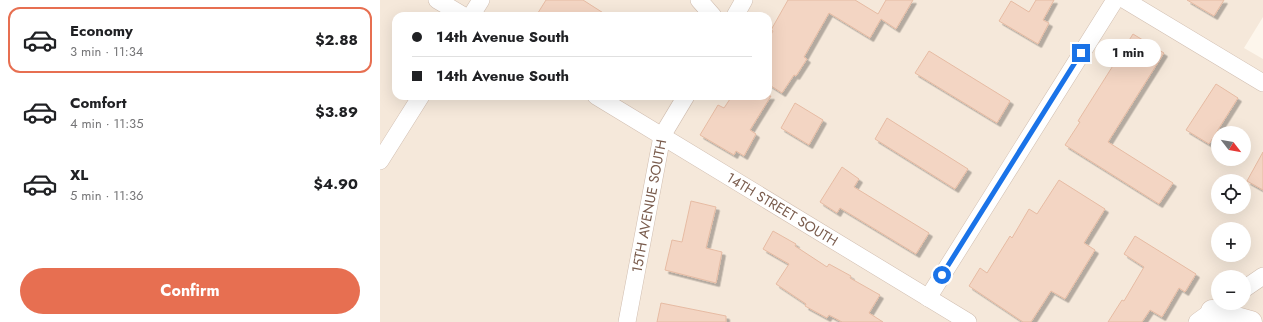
<!DOCTYPE html>
<html lang="en">
<head>
<meta charset="utf-8">
<style>
  :root { --surface:#fff; --page:#f6f6f6; --text:#202124; --muted:#757577; --line:#e0e0e0; --accent:#e76f51 }
  body { margin:0; font-family:Jost,sans-serif; background:var(--page); color:var(--text); height:100vh; display:flex; flex-direction:column; font-size:15px; white-space:nowrap }
  * { box-sizing:border-box; margin:0 }
  p { font-size:13px; color:var(--muted) }
  .icon { flex:none; width:22px; height:22px; fill:none; stroke:currentColor; stroke-width:2; stroke-linecap:round; stroke-linejoin:round }
  .map { position:relative; flex:1; overflow:hidden }
  .side { display:flex; flex-direction:column; background:var(--surface); width:380px }
  .side>* { flex:none }
  .banner { position:absolute; left:12px; top:12px; width:380px; height:88px; border-radius:12px; box-shadow:0 4px 16px #0002; display:grid; align-content:center; height:88px; padding:0 20px; background:var(--surface) }
  .needle { width:26px; rotate:121deg }
  .controls { position:absolute; left:831px; top:126px; display:grid; gap:8px }
  .controls a { display:grid; place-items:center; width:40px; height:40px; border-radius:50%; background:var(--surface); box-shadow:0 4px 16px #0002; font-size:20px }
  .end { position:absolute; width:18px; height:18px; margin:-9px; border:5px solid #1a73e8; background:#fff; box-shadow:0 0 0 2px #fff }
  .from { border-radius:50% }
  .bubble { position:absolute; height:28px; border-radius:14px; background:var(--surface); box-shadow:0 4px 16px #0002; font-size:13px; font-weight:700; line-height:28px; text-align:center }
  .banner b { display:flex; align-items:center; gap:14px; height:38px; font-size:15px }
  .banner b+b { border-top:1px solid var(--line) }
  .banner i { width:10px; height:10px; background:var(--text) }
  ul { padding:7px 0 0; list-style:none }
  li { display:flex; align-items:center; gap:12px; height:66px; margin:0 8px 6px; padding:0 12px; border:2px solid transparent; border-radius:12px }
  li div { flex:1 }
  li b { display:block; font-size:15px }
  li em { font-style:normal; font-weight:700 }
  li.current { border-color:var(--accent) }
  li>.icon { width:36px; height:36px; stroke-width:1.5 }
  .cta { display:flex; gap:8px; margin-top:auto; padding:8px 20px }
  .cta a { flex:1; height:46px; border-radius:24px; background:var(--accent); color:#fff; font-size:16px; font-weight:700; line-height:46px; text-align:center }
  main { display:flex; flex:1; min-height:0 }
  .map>svg:first-child { display:block }
  .residential { fill:#f5e8da; fill-rule:evenodd }
  .building { fill:#f3d5c3; stroke:#e6bba3; filter:url(#shadow) }
  .lines { fill:none; stroke-linecap:round; stroke-linejoin:round }
  .street-casing { stroke:#d1beb0; stroke-width:18 }
  .secondary-casing { stroke:#d6c0b0; stroke-width:23 }
  .street { stroke:#fff; stroke-width:17 }
  .secondary { stroke:#fff; stroke-width:22 }
  .route { stroke:#1a73e8; stroke-width:5 }
  .labels { text-anchor:middle; stroke-width:3.5; stroke-linejoin:round; paint-order:stroke }
  .street-label { font-size:14px; fill:#7a5c4d; stroke:#fffaf3 }
</style>
</head>
<body>
<main>
<section class="side">
<ul>
<li class="current"><svg class="icon" aria-label="car" viewBox="0 0 24 24"><path d="M5 17H2v-5l4-1 3-4h7l3 4 3 1v5h-3M9 17h6M6 11h13"/><circle cx="7" cy="17" r="2"/><circle cx="17" cy="17" r="2"/></svg><div><b>Economy</b><p>3 min · 11:34</p></div><em>$2.88</em></li>
<li><svg class="icon" aria-label="car" viewBox="0 0 24 24"><path d="M5 17H2v-5l4-1 3-4h7l3 4 3 1v5h-3M9 17h6M6 11h13"/><circle cx="7" cy="17" r="2"/><circle cx="17" cy="17" r="2"/></svg><div><b>Comfort</b><p>4 min · 11:35</p></div><em>$3.89</em></li>
<li><svg class="icon" aria-label="car" viewBox="0 0 24 24"><path d="M5 17H2v-5l4-1 3-4h7l3 4 3 1v5h-3M9 17h6M6 11h13"/><circle cx="7" cy="17" r="2"/><circle cx="17" cy="17" r="2"/></svg><div><b>XL</b><p>5 min · 11:36</p></div><em>$4.90</em></li>
</ul>
<div class="cta"><a>Confirm</a></div>
</section>
<div class="map">
<svg width="883" height="322" viewBox="0 0 883 322">
  <defs>
    <filter id="shadow"><feDropShadow dx="3.5" dy="3.5" stdDeviation="0" flood-color="#0004"/></filter>
  </defs>
  <rect width="100%" height="100%" fill="#fdf6ec"/>
  <path class="residential" d="M0,0H883V17L864,48L883,59V322H0ZM16,16H388V96H16ZM838,133H864V159H838ZM838,181H864V207H838ZM838,229H864V255H838ZM838,277H864V303H838Z"/>
  <path class="building" d="M166,0H203L228,16H156Z
    M408,0H475L498,14L506,0H533L516,29L501,19L490,38L449,13L424,57L427,59L416,76L414,75L402,93L388,84V40L393,31L391,30Z
    M656,0H674L663,20L669,23L658,44L619,21L631,1L649,12Z
    M807,0H844L834,16Z
    M753,34L784,53L728,142L793,183L779,204L685,145L700,122L698,121Z
    M549,51L630,101L617,123L535,73Z
    M836,84L858,98L829,144L806,130Z
    M352,96H391L370,130L376,134L364,156L356,151L354,155L320,135L338,105L344,108Z
    M415,103L443,120L429,145L401,128Z
    M507,118L588,169L575,189L495,139Z
    M883,152V190L867,181Z
    M462,167L479,179L474,187L549,233L536,254L460,208L457,213L440,202Z
    M679,180L725,209L704,243L715,250L685,299L671,291L651,322H643L589,286L600,268L607,273L630,236L632,238L649,209L657,214Z
    M311,201L336,207L326,248L342,252L336,283L285,270L292,240L302,242Z
    M393,231L416,244L415,246L447,267L449,264L471,276L470,278L500,295L489,313L503,322H462L449,315L447,318L425,306L426,304L396,284L409,264L383,249Z
    M755,236L816,274L805,292L799,288L782,317L770,310L762,322H728L742,300L744,301L764,267L744,254Z
    M281,303L346,316V322H277Z"/>
  <g class="lines">
    <g class="street-casing">
      <g id="street">
        <path d="M57,0L84,16"/>
        <path d="M319,0L333,16"/>
        <path d="M745,0L883,83"/>
        <path d="M91,16L101,0"/>
        <path d="M355,16L364,0"/>
        <path id="s1" d="M216,96L588,322"/>
        <path d="M0,161L41,96"/>
        <path d="M864,289L883,276"/>
        <path d="M548,298L735,0"/>
        <path id="s2" d="M247,322L282,136L306,96"/>
        <path d="M817,322L842,304"/>
      </g>
    </g>
    <g class="secondary-casing">
      <path id="secondary" d="M832,311L871,322"/>
    </g>
    <use href="#street" class="street"/>
    <use href="#secondary" class="secondary"/>
  </g>
  <g class="lines">
    <path class="route" d="M562,275L701,53"/>
  </g>
  <g class="labels">
    <g class="street-label">
      <text dy="5" stroke="none"><textPath href="#s2" startOffset="118">15TH AVENUE SOUTH</textPath></text>
      <text dy="5" stroke="none"><textPath href="#s1" startOffset="218">14TH STREET SOUTH</textPath></text>
    </g>
  </g>
</svg>
<div class="controls">
<a><svg class="needle" viewBox="-14 -14 28 28"><path d="M0-13l5 13h-10z" fill="#e53935"/><path d="M0 13l5-13h-10z" fill="#757577"/></svg></a>
<a><svg class="icon" aria-label="locate" viewBox="0 0 24 24"><circle cx="12" cy="12" r="6"/><path d="M12 2v4M12 18v4M2 12h4M18 12h4"/></svg></a>
<a>+</a>
<a>−</a>
</div>
<i class="end from" style="left:562px;top:275px"></i>
<i class="end" style="left:701px;top:53px"></i>
<div class="bubble" style="left:715px;top:39px;width:66px">1 min</div>
<div class="banner">
<b><i class="from"></i>14th Avenue South</b>
<b><i></i>14th Avenue South</b>
</div>
</div>
</main>
</body>
</html>
